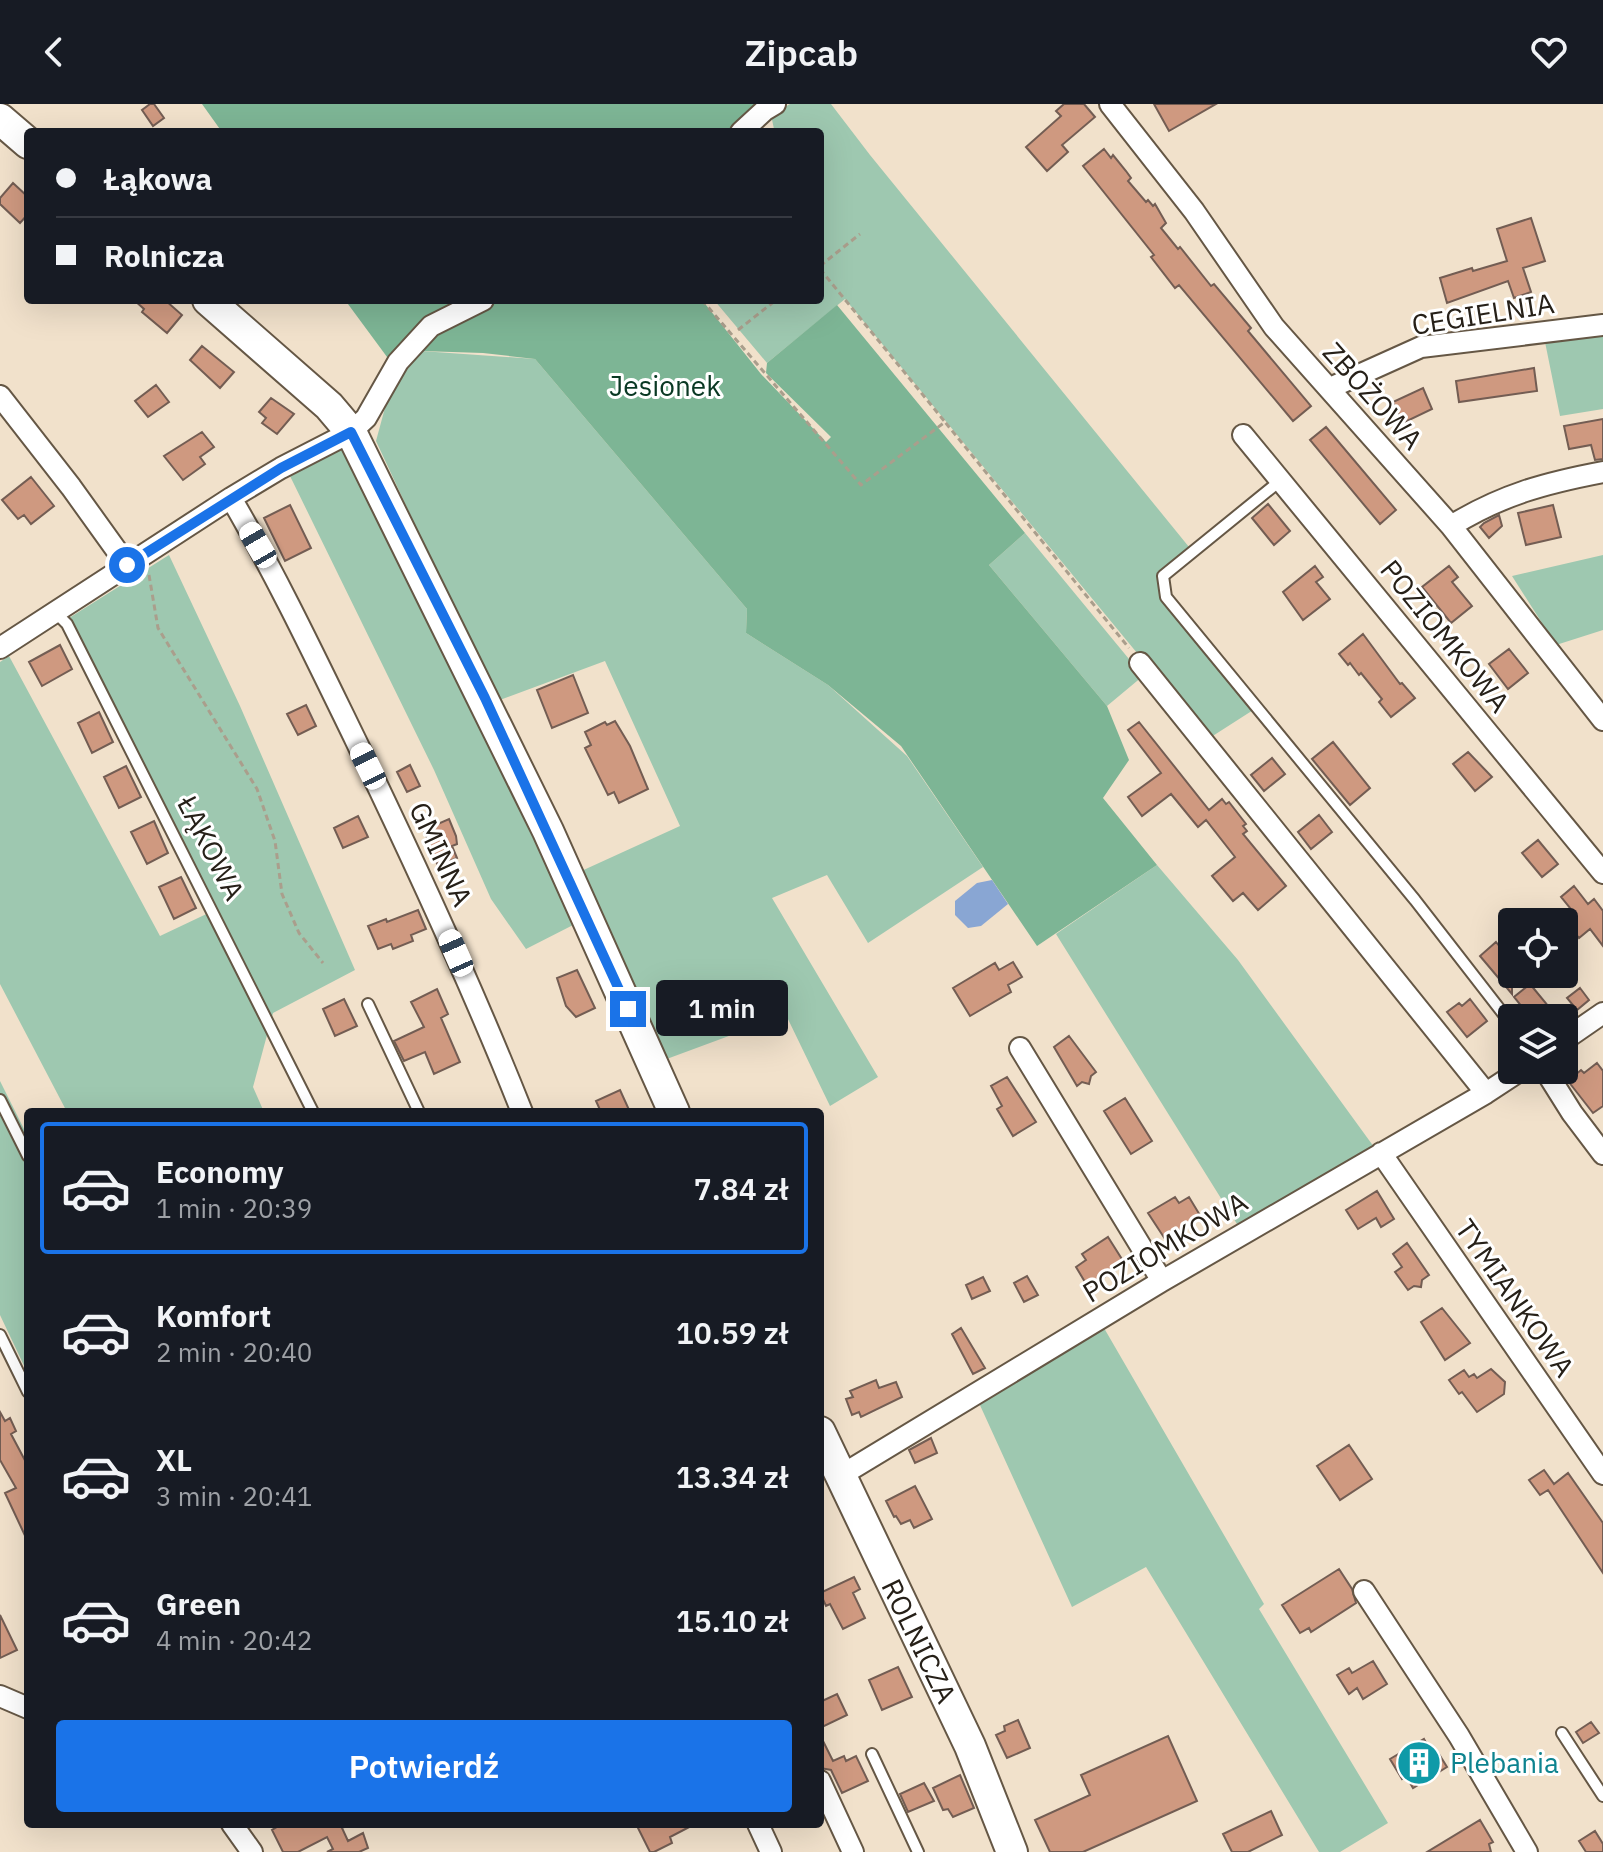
<!DOCTYPE html>
<html lang="pl">
<head>
<meta charset="utf-8">
<style>
  :root { --surface:#171b24; --page:#242831; --text:#f1f3f6; --muted:#9ea1a6; --line:#363941; --accent:#1a73e8 }
  body { margin:0; font-family:"IBM Plex Sans",sans-serif; background:var(--page); color:var(--text); height:100vh; display:flex; flex-direction:column; font-size:30px; white-space:nowrap }
  * { box-sizing:border-box; margin:0 }
  p { font-size:26px; color:var(--muted) }
  .icon { flex:none; width:44px; height:44px; fill:none; stroke:currentColor; stroke-width:2; stroke-linecap:round; stroke-linejoin:round }
  .map { position:relative; flex:1; overflow:hidden }
  .sheet { position:absolute; left:24px; top:1004px; width:800px; height:720px; display:flex; flex-direction:column; background:var(--surface); border-radius:8px; box-shadow:0 8px 32px #0002 }
  .sheet>* { flex:none }
  .banner { position:absolute; left:24px; top:24px; width:800px; height:176px; border-radius:8px; box-shadow:0 8px 32px #0002; display:grid; align-content:center; height:176px; padding:0 32px; background:var(--surface) }
  .tools { position:absolute; left:1498px; top:804px; display:grid; gap:16px }
  .tools a { display:grid; place-items:center; width:80px; height:80px; border-radius:8px; background:var(--surface); box-shadow:0 8px 32px #0002; font-size:40px }
  .end { position:absolute; width:36px; height:36px; margin:-18px; border:10px solid #1a73e8; background:#fff; box-shadow:0 0 0 4px #fff }
  .from { border-radius:50% }
  .bubble { position:absolute; height:56px; border-radius:8px; background:var(--surface); box-shadow:0 8px 32px #0002; font-size:26px; font-weight:600; line-height:56px; text-align:center }
  .car { position:absolute; width:24px; height:48px; margin:-24px -12px; border-radius:10px; box-shadow:0 0 6px 2px #0007; background:linear-gradient(#fff 24%,#345 0 40%,#fff 0 76%,#345 0 86%,#fff 0) }
  .banner b { display:flex; align-items:center; gap:28px; height:76px; font-size:30px }
  .banner b+b { border-top:2px solid var(--line) }
  .banner i { width:20px; height:20px; background:var(--text) }
  ul { padding:14px 0 0; list-style:none }
  li { display:flex; align-items:center; gap:24px; height:132px; margin:0 16px 12px; padding:0 16px; border:4px solid transparent; border-radius:8px }
  li div { flex:1 }
  li b { display:block; font-size:30px }
  li em { font-style:normal; font-weight:600 }
  li.current { border-color:var(--accent) }
  li>.icon { width:72px; height:72px; stroke-width:1.5 }
  .button { display:flex; gap:16px; margin-top:auto; padding:16px 32px }
  .button a { flex:1; height:92px; border-radius:8px; background:var(--accent); color:#fff; font-size:32px; font-weight:600; line-height:92px; text-align:center }
  header { display:flex; justify-content:space-between; align-items:center; height:104px; padding:0 32px; background:var(--surface); font-size:36px; font-weight:600 }
  .map>svg:first-child { display:block }
  .green { fill:#9ec8b0 }
  .forest { fill:#7db595 }
  .water { fill:#89a6d3 }
  .building { fill:#cf9980; stroke:#735d53; stroke-width:2 }
  .lines { fill:none; stroke-linecap:round; stroke-linejoin:round }
  .lane-casing { stroke:#655745; stroke-width:14 }
  .street-casing { stroke:#655745; stroke-width:24 }
  .secondary-casing { stroke:#655745; stroke-width:34 }
  .path { stroke:#aa9e8c; stroke-width:3; stroke-dasharray:6 4; stroke-linecap:butt }
  .lane { stroke:#fff; stroke-width:10 }
  .street { stroke:#fff; stroke-width:20 }
  .secondary { stroke:#fff; stroke-width:30 }
  .route { stroke:#1a73e8; stroke-width:10 }
  .labels { text-anchor:middle; stroke-width:6; stroke-linejoin:round; paint-order:stroke }
  .street-label { font-size:28px; fill:#262018; stroke:#fff }
  .park-label { font-size:28px; fill:#093823; stroke:#fff }
  .culture-label { font-size:28px; fill:#0d838f; stroke:#fff; text-anchor:start }
</style>
</head>
<body>
<header><svg class="icon" aria-label="back" viewBox="0 0 24 24"><path d="M15 5l-7 7 7 7"/></svg>Zipcab<svg class="icon" aria-label="heart" viewBox="0 0 24 24"><path d="M12 20l-8-8c-3-5 5-10 8-4 3-6 11-1 8 4z"/></svg></header>
<div class="map">
<svg width="1603" height="1748" viewBox="0 0 1603 1748">
  <rect width="100%" height="100%" fill="#f1e1cb"/>
  <path class="green" d="M790,0H831L870,51L1189,443L1195,453L1167,472L1166,485L1261,601L1208,635L845,195L767,259L714,196H820V28H771L774,25L771,11Z
    M1603,228V305L1560,312L1545,238Z
    M421,247L535,255L747,505L746,529L828,581L907,652L983,763L868,839L827,771L772,794L878,973L830,1002L786,911L664,956L577,769L680,722L605,557L497,597L376,337L389,289Z
    M337,347H351L579,818L526,845L491,795L434,666L290,372Z
    M1025,429L1143,572L1107,602L989,461Z
    M169,451L240,602L355,866L273,909L253,983L264,1008H67L0,880V558L9,552L160,832L217,805L69,514Z
    M1603,451V526L1556,541L1512,472Z
    M1157,761L1238,856L1374,1043L1237,1120L1056,830Z
    M0,977L28,1033V1270L0,1211Z
    M1104,1224L1264,1500L1259,1505L1388,1719L1340,1748H1319L1146,1463L1072,1503L979,1299Z"/>
  <path class="forest" d="M202,0H757L726,28H222Z
    M345,196H702L761,270L826,338L831,333L766,269L767,259L837,201L1025,429L989,461L1107,602L1129,656L1103,694L1157,761L1037,842L901,642L828,581L746,529L747,505L535,255L483,249L421,247L390,257Z"/>
  <path class="water" d="M992,776L1008,800L981,822L968,824L955,811V797L977,779Z"/>
  <path class="building" d="M150,0H154L164,14L153,22L142,6Z
    M1064,0H1084L1095,13L1062,41L1068,48L1047,67L1026,43L1061,12L1056,7Z
    M1154,0H1216L1169,27Z
    M1104,45L1111,54L1113,51L1126,67L1131,74L1128,77L1146,98L1148,96L1153,102L1155,100L1166,119L1161,124L1178,145L1180,143L1211,182L1214,180L1251,224L1248,227L1311,302L1293,317L1179,181L1175,184L1151,153L1154,151L1083,62Z
    M13,79L28,93V110L20,119L0,100V94Z
    M1531,114L1545,157L1523,164L1531,188L1514,194L1508,177L1447,199L1440,174L1472,164L1473,167L1507,157L1497,125Z
    M134,196H165L182,211L167,229L142,208L144,205Z
    M202,242L234,268L220,284L190,256Z
    M1534,264L1537,287L1459,298L1456,277Z
    M156,281L169,298L148,313L135,297Z
    M1423,284L1432,305L1403,319L1393,298Z
    M271,294L294,310L277,330L262,319L266,314L259,308Z
    M1603,315V355L1595,356L1591,341L1569,345L1564,322Z
    M1326,323L1396,406L1380,420L1310,336Z
    M202,328L214,343L200,353L205,360L183,376L164,352Z
    M31,373L54,402L31,420L24,411L18,415L2,396Z
    M1268,400L1290,427L1274,441L1252,414Z
    M290,401L311,444L285,457L264,414Z
    M1553,401L1561,433L1526,441L1518,409Z
    M1499,411L1502,422L1489,434L1480,423L1484,419Z
    M1315,462L1323,473L1316,478L1330,495L1303,516L1283,488Z
    M1449,462L1458,473L1452,478L1472,502L1451,519L1422,483Z
    M1363,530L1400,580L1402,579L1415,594L1391,613L1379,598L1382,595L1361,569L1359,571L1350,559L1348,561L1339,550Z
    M60,541L72,565L42,582L29,558Z
    M1509,545L1528,569L1508,585L1489,560Z
    M573,571L588,609L552,624L537,586Z
    M306,601L316,622L298,631L287,610Z
    M99,608L113,638L92,649L78,619Z
    M615,617L630,642L648,685L619,699L614,688L608,691L585,644L591,641L585,628L605,618L607,621Z
    M1139,618L1209,706L1222,695L1226,700L1229,698L1246,720L1243,722L1247,727L1243,730L1286,782L1258,806L1243,789L1233,797L1212,772L1235,753L1206,716L1198,723L1171,690L1142,712L1128,693L1161,669L1128,626Z
    M1333,638L1370,684L1350,701L1312,655Z
    M1468,648L1492,673L1475,687L1453,660Z
    M1272,654L1285,670L1264,687L1251,671Z
    M410,661L420,682L407,688L397,668Z
    M126,662L141,693L119,704L104,673Z
    M1319,711L1332,728L1311,745L1298,728Z
    M358,712L368,733L343,744L334,724Z
    M449,715L456,732L457,740L452,742L457,754L438,762L424,726Z
    M154,717L168,749L147,760L131,728Z
    M1538,736L1558,760L1542,773L1522,749Z
    M181,773L196,804L174,815L159,783Z
    M1574,782L1588,800L1594,795L1603,807V842L1590,825L1579,834L1566,817L1575,810L1561,793Z
    M418,806L426,825L411,831L413,837L393,845L391,840L378,845L368,822L386,815L387,818Z
    M1496,838L1512,858V890L1480,852Z
    M1013,858L1022,873L1008,881L1011,888L970,912L953,884L995,859L999,866Z
    M577,866L595,904L576,913L566,902L557,874Z
    M1530,880L1558,914H1531L1514,893Z
    M1580,884L1589,896L1577,906L1567,894Z
    M437,885L448,910L441,914L460,958L434,970L425,948L404,957L394,937L424,923L411,898Z
    M344,895L357,922L335,932L323,905Z
    M1470,895L1487,917L1467,933L1447,908L1459,899L1462,902Z
    M1069,932L1096,968L1091,972L1089,980L1082,978L1077,982L1054,943Z
    M1597,959L1603,967V1002L1593,1009L1568,977L1581,966L1584,969Z
    M1007,973L1036,1018L1013,1032L997,1005L1002,1002L991,982Z
    M620,986L630,1008H601L596,997Z
    M1125,994L1152,1037L1131,1050L1104,1007Z
    M1377,1087L1394,1115L1381,1123L1376,1114L1358,1125L1346,1106Z
    M1175,1093L1179,1099L1189,1093L1201,1113L1165,1135L1148,1109Z
    M1108,1133L1125,1160L1088,1183L1076,1163L1086,1156L1082,1150Z
    M1407,1139L1429,1171L1422,1176L1421,1183L1414,1182L1408,1186L1395,1168L1402,1163L1393,1150Z
    M1027,1172L1038,1191L1024,1198L1014,1179Z
    M983,1173L990,1187L972,1195L966,1181Z
    M1442,1204L1470,1239L1445,1256L1421,1218Z
    M961,1224L985,1264L973,1270L952,1230Z
    M1491,1265L1505,1278L1504,1290L1477,1308L1462,1288L1459,1290L1449,1276L1464,1266L1469,1273L1474,1270L1477,1274Z
    M876,1276L879,1284L896,1278L902,1293L861,1313L859,1308L852,1311L846,1295L853,1293L850,1287Z
    M0,1308L5,1317L10,1314L16,1327L11,1330L28,1362V1438L5,1389L16,1384L0,1356Z
    M931,1334L937,1349L915,1359L909,1346Z
    M1349,1341L1372,1375L1340,1396L1317,1362Z
    M1544,1366L1554,1380L1568,1369L1603,1419V1469L1548,1386L1540,1391L1529,1376Z
    M915,1382L932,1415L914,1424L910,1416L901,1420L896,1412L894,1413L886,1397Z
    M1339,1465L1352,1485L1356,1499L1311,1528L1309,1524L1300,1529L1282,1501Z
    M854,1473L860,1485L853,1489L865,1514L843,1525L830,1500L826,1502L820,1489Z
    M0,1511L17,1546L0,1554Z
    M1373,1557L1387,1580L1363,1595L1357,1584L1349,1590L1337,1571L1349,1564L1352,1569Z
    M898,1563L912,1593L882,1606L869,1576Z
    M837,1590L847,1611L820,1624V1598Z
    M1018,1616L1030,1644L1007,1654L996,1631L1005,1627L1004,1622Z
    M1591,1618L1599,1629L1583,1639L1576,1628Z
    M820,1631L833,1657L844,1652L846,1657L856,1652L868,1677L842,1689L831,1666L820,1664Z
    M1168,1632L1197,1697L1083,1748H1050L1035,1716L1090,1691L1081,1671Z
    M1424,1635L1434,1653L1439,1650L1447,1663L1413,1684L1406,1672L1402,1675L1390,1655Z
    M960,1671L974,1704L953,1713L948,1705L943,1706L933,1684Z
    M924,1679L934,1697L908,1708L900,1690Z
    M1271,1707L1282,1731L1248,1748H1232L1223,1730Z
    M1480,1716L1493,1738L1489,1740L1491,1748H1427Z
    M282,1720H350L342,1724L348,1737L363,1729L368,1744L359,1748H327L333,1745L327,1733L298,1748H283L272,1726Z
    M636,1720H695L670,1733L672,1739L654,1748H650Z
    M1595,1727L1603,1740V1748H1586L1579,1737Z"/>
  <g class="lines">
    <g class="lane-casing">
      <path id="lane" d="M1281,376L1163,472L1166,493L1415,796L1512,921
        M55,508L67,520L313,1008
        M368,900L419,1008
        M0,996L28,1052
        M0,1231L28,1288
        M1562,1629L1603,1692
        M872,1650L918,1748"/>
    </g>
    <g class="street-casing">
      <path id="street" d="M1110,0L1194,107L1274,223L1451,422L1603,616
        M741,28L765,6L775,0
        M1330,284L1421,243L1603,221
        M0,292L71,383L127,461
        M1243,331L1603,769
        M231,394C277,473 316,555 356,637C415,759 472,882 522,1008
        M1451,422C1501,391 1545,379 1603,368
        M0,544L231,394L281,364L351,328L366,314L398,258L431,222L483,196
        M1140,559L1486,989
        M1564,936L1603,909
        M1020,944L1162,1177
        M1545,966L1572,1009L1603,1050
        M1381,1049L1603,1370
        M840,1372L1162,1177L1486,989L1521,966
        M1364,1487L1459,1632L1527,1748
        M0,1592L28,1604
        M820,1677L853,1748
        M232,1720L252,1748
        M758,1720L771,1748"/>
    </g>
    <g class="secondary-casing">
      <path id="secondary" d="M0,15L28,39
        M208,196L329,302L351,328L548,727L674,1008
        M820,1328L970,1642L1012,1748"/>
    </g>
    <path class="path" d="M820,162L860,130
      M820,165L945,318
      M702,196L861,381L945,318L1129,544
      M738,226L776,196
      M149,471L158,524L257,685L275,737L282,790L299,829L323,859"/>
    <use href="#lane" class="lane"/>
    <use href="#street" class="street"/>
    <use href="#secondary" class="secondary"/>
  </g>
  <g class="lines">
    <path class="route" d="M127,461L281,364L351,328L485,594L628,905"/>
  </g>
  <defs>
    <g id="building-disc" transform="scale(2.3)"><circle r="9.5" fill="#0f9aa8" stroke="#fff"/><path d="M-4-6H4V6H1V3H-1V6H-4ZM-2.5-4.3h1.7v1.8h-1.7ZM.8-4.3h1.7v1.8H.8ZM-2.5-1h1.7V.8h-1.7ZM.8-1h1.7V.8H.8Z" fill="#fff"/></g>
  </defs>
  <g fill-rule="evenodd">
    <use href="#building-disc" x="1419" y="1659"/>
  </g>
  <g class="labels">
    <g class="street-label">
      <text transform="translate(1483 210) rotate(-9)" y="10">CEGIELNIA</text>
      <text transform="translate(1373 292) rotate(48)" y="10">ZBOŻOWA</text>
      <text transform="translate(1445 532) rotate(51)" y="10">POZIOMKOWA</text>
      <text transform="translate(211 744) rotate(63)" y="10">ŁĄKOWA</text>
      <text transform="translate(441 750) rotate(65)" y="10">GMINNA</text>
      <text transform="translate(1165 1143) rotate(-31)" y="10">POZIOMKOWA</text>
      <text transform="translate(1515 1194) rotate(55)" y="10">TYMIANKOWA</text>
      <text transform="translate(919 1537) rotate(64)" y="10">ROLNICZA</text>
    </g>
    <g class="park-label">
      <text x="665" y="292">Jesionek</text>
    </g>
    <g class="culture-label">
      <text x="1450" y="1669">Plebania</text>
    </g>
  </g>
</svg>
<div class="tools">
<a><svg class="icon" aria-label="locate" viewBox="0 0 24 24"><circle cx="12" cy="12" r="6"/><path d="M12 2v4M12 18v4M2 12h4M18 12h4"/></svg></a>
<a><svg class="icon" aria-label="layers" viewBox="0 0 24 24"><path d="M12 4l9 5-9 5-9-5zM3 14l9 5 9-5"/></svg></a>
</div>
<i class="end from" style="left:127px;top:461px"></i>
<i class="end" style="left:628px;top:905px"></i>
<div class="bubble" style="left:656px;top:876px;width:132px">1 min</div>
<i class="car" style="left:258px;top:441px;rotate:330deg"></i>
<i class="car" style="left:368px;top:662px;rotate:334deg"></i>
<i class="car" style="left:456px;top:849px;rotate:336deg"></i>
<div class="banner">
<b><i class="from"></i>Łąkowa</b>
<b><i></i>Rolnicza</b>
</div>
<section class="sheet">
<ul>
<li class="current"><svg class="icon" aria-label="car" viewBox="0 0 24 24"><path d="M5 17H2v-5l4-1 3-4h7l3 4 3 1v5h-3M9 17h6M6 11h13"/><circle cx="7" cy="17" r="2"/><circle cx="17" cy="17" r="2"/></svg><div><b>Economy</b><p>1 min · 20:39</p></div><em>7.84 zł</em></li>
<li><svg class="icon" aria-label="car" viewBox="0 0 24 24"><path d="M5 17H2v-5l4-1 3-4h7l3 4 3 1v5h-3M9 17h6M6 11h13"/><circle cx="7" cy="17" r="2"/><circle cx="17" cy="17" r="2"/></svg><div><b>Komfort</b><p>2 min · 20:40</p></div><em>10.59 zł</em></li>
<li><svg class="icon" aria-label="car" viewBox="0 0 24 24"><path d="M5 17H2v-5l4-1 3-4h7l3 4 3 1v5h-3M9 17h6M6 11h13"/><circle cx="7" cy="17" r="2"/><circle cx="17" cy="17" r="2"/></svg><div><b>XL</b><p>3 min · 20:41</p></div><em>13.34 zł</em></li>
<li><svg class="icon" aria-label="car" viewBox="0 0 24 24"><path d="M5 17H2v-5l4-1 3-4h7l3 4 3 1v5h-3M9 17h6M6 11h13"/><circle cx="7" cy="17" r="2"/><circle cx="17" cy="17" r="2"/></svg><div><b>Green</b><p>4 min · 20:42</p></div><em>15.10 zł</em></li>
</ul>
<div class="button"><a>Potwierdź</a></div>
</section>
</div>
</body>
</html>
